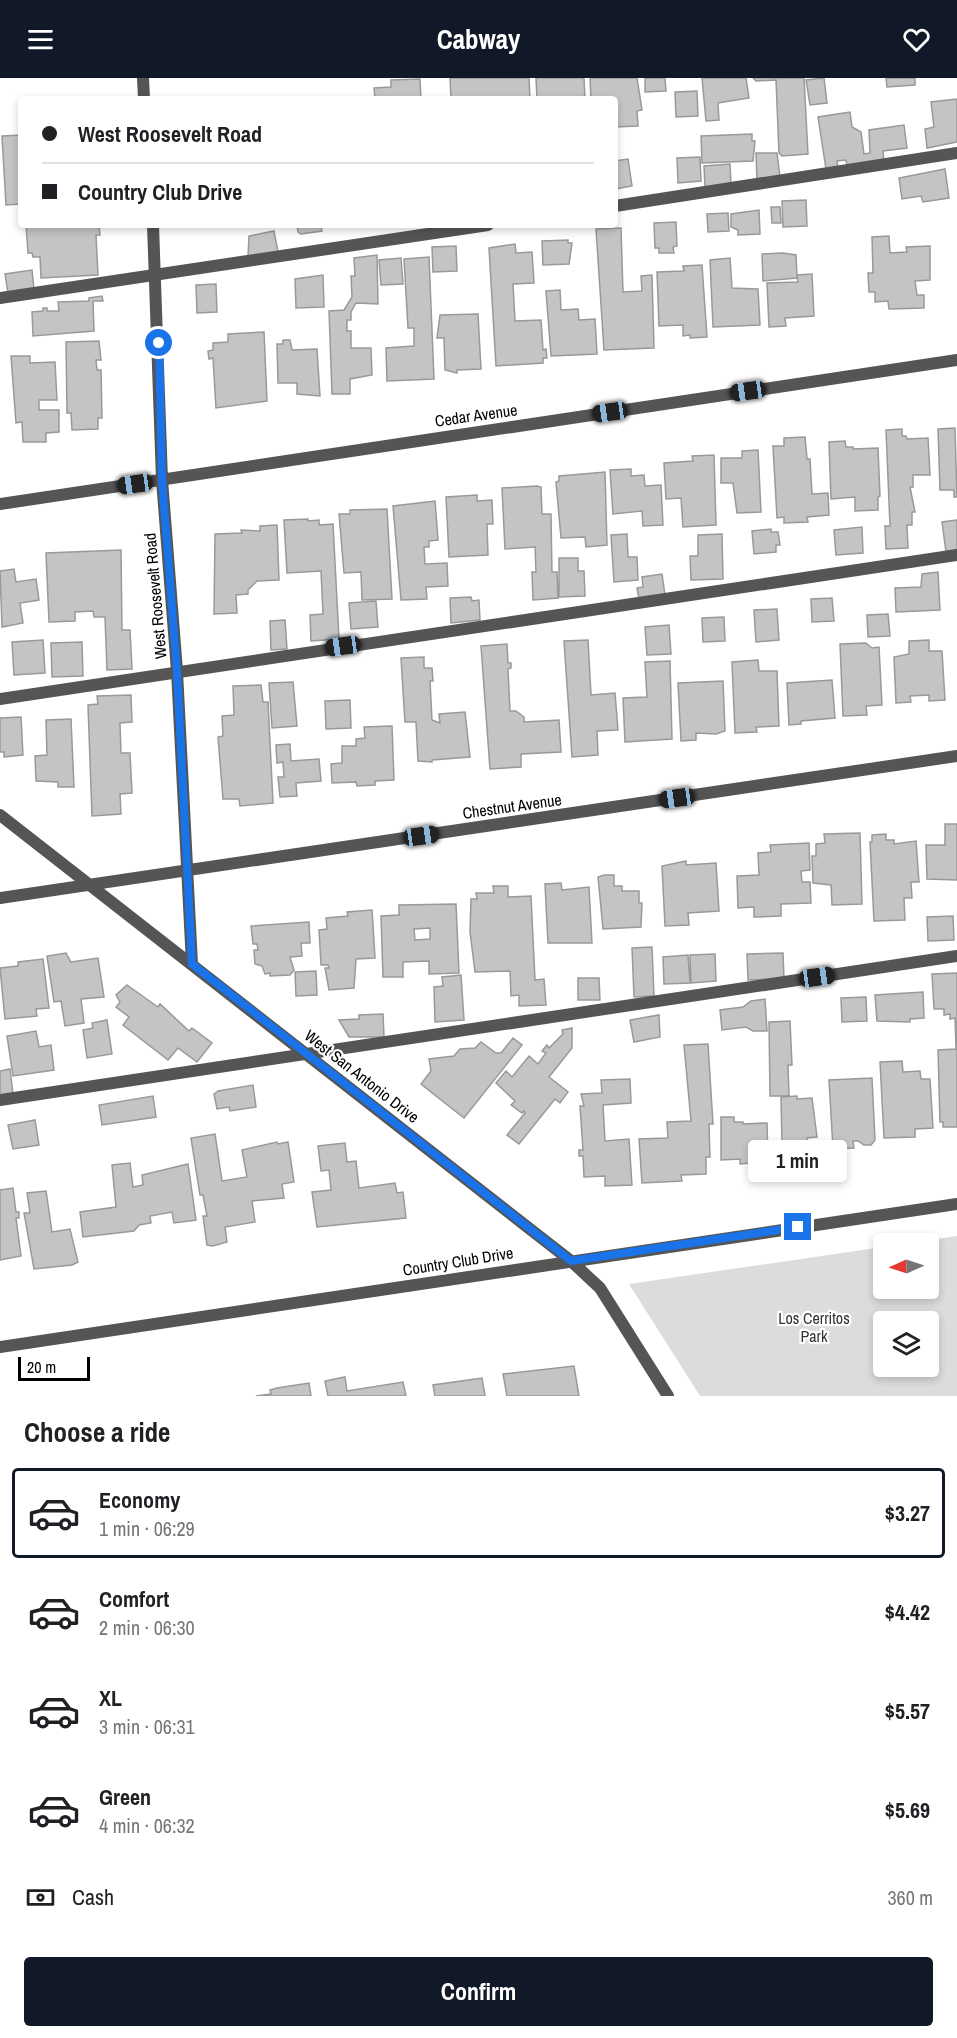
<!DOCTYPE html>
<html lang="en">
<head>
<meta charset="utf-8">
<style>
  :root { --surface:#fff; --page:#f2f2f2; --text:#202124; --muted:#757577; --line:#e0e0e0; --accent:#111827 }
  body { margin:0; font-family:"Archivo Narrow",sans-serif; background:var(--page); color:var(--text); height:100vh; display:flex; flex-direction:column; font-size:22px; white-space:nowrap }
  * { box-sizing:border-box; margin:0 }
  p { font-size:20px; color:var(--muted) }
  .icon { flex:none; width:33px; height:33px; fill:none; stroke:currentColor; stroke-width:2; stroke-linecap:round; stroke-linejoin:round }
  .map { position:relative; height:1318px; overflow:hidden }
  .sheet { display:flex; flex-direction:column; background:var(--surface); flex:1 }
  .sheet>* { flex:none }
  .banner { position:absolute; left:18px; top:18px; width:600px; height:132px; border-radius:6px; box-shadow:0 3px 9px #0003; display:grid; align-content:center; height:132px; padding:0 24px; background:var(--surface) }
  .needle { width:39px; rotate:267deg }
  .tools { position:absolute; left:873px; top:1155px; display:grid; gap:12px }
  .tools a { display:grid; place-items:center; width:66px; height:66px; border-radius:6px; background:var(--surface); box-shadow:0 3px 9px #0003; font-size:30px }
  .scale { position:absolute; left:18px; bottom:15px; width:72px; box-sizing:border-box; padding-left:6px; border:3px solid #000; border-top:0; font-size:16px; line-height:21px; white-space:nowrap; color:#000; -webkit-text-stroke:4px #fff; paint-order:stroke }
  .end { position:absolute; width:27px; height:27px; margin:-14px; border:8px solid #1a73e8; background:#fff; box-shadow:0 0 0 3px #fff }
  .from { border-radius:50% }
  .bubble { position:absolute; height:42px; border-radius:6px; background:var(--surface); box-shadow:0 3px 9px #0003; font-size:20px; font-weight:800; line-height:42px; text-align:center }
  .car { position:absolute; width:18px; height:36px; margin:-18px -9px; border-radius:8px; box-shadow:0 0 4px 2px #0007; background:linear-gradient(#222 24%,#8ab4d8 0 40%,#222 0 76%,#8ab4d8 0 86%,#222 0) }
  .banner b { display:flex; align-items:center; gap:21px; height:57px; font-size:22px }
  .banner b+b { border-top:2px solid var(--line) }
  .banner i { width:15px; height:15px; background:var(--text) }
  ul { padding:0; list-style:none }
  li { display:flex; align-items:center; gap:18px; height:90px; margin:0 12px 9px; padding:0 12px; border:3px solid transparent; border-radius:6px }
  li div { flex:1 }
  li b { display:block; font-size:22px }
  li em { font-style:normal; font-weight:800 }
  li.current { border-color:var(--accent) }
  li>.icon { width:54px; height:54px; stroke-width:1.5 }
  h2 { padding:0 24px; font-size:27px; line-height:72px }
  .pay { display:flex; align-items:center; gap:15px; height:66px; padding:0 24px; font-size:22px }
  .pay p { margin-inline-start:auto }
  .button { display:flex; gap:12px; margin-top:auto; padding:12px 24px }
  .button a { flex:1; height:69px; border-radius:6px; background:var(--accent); color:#fff; font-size:24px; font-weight:800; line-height:69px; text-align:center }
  header { display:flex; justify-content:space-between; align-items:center; height:78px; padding:0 24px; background:var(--accent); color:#fff; font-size:27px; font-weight:800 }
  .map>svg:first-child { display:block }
  .green { fill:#dcdcdc; fill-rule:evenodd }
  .building { fill:#c4c4c4; stroke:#999; stroke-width:1.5; fill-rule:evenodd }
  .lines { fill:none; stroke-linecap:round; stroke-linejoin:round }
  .service { stroke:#555; stroke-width:12 }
  .minor { stroke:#555; stroke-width:12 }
  .route { stroke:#1a73e8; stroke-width:8 }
  .labels { text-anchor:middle; stroke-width:4.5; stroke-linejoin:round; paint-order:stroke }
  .street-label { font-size:16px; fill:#000; stroke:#fff }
  .park-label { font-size:16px; fill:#333; stroke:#fff }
</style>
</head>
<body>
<header><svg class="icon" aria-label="menu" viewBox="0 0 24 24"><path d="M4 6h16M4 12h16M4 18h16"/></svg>Cabway<svg class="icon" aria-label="heart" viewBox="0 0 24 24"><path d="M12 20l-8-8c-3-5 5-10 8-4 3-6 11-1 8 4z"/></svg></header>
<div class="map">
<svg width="957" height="1318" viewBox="0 0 957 1318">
  <rect width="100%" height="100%" fill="#fff"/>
  <path class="green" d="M957,1158V1318H700L629,1206L883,1169L884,1210H928V1166L908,1165ZM884,1244H928V1288H884Z"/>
  <path class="building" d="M450,0H529L530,21H451Z
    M536,0H584L585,21H537Z
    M590,0H637L642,32L637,33L638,48L615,49V21H591Z
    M645,0H665L666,13L645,14Z
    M702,0H746L749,20L718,25L719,42L706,43Z
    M753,0H804L808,76L782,78L779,75L776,2L756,3Z
    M824,0L827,25L810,27L806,2Z
    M886,0H915V7L887,9Z
    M420,1L421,21H375L374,10L391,9V2Z
    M697,13L698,38L676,39L675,14Z
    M957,21V64L927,70L925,51L934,49L931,24Z
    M850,34L852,49L861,54L864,76L870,75L869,52L904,47L907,70L883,73L884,83L847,88L846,82L837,83L838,89L826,91L818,39Z
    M752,56V63H755L753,83L702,85L701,58Z
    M21,57V126L6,127L2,58Z
    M756,75H777L780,99L757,103Z
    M700,79L701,103L678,105L677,80Z
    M628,81L632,108L615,111V83Z
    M730,86L731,106L705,109L704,88Z
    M945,91L949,120L923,124L921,118L902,121L899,100Z
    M806,122L807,148L783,149L782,123Z
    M771,129H780L781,145H772Z
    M759,132L760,156L738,157V152L731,149V136Z
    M728,135L729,153L708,154L707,136Z
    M676,144L677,168L673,169L674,175H659V170H655L654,145Z
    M26,147H99L100,157H96L98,197L41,200L40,179H33L32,175H28Z
    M297,147H321L322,153L301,156L298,154Z
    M621,150L623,214L642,213L641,198L652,197L654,270L604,272L596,151Z
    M274,153L278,174L248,179L249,158Z
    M889,158L890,175L907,174L906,169L930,168V202L915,203L917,217H924V230L889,231L888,223L875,224V214H869L868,195H873L872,159Z
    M568,162V165H572L569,186L543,187L542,163Z
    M515,166L516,175L532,174L534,205L513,206L515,243L541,242L543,272L546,271L547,280H543V285L496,288L489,170Z
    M456,168L457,193L433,194L432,169Z
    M783,175L796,177L797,200L763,203L762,176Z
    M377,177L378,226L356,225L351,234V242H347V253H351V270H371L372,297L350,301V316H332L329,233L344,232L352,219L351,198H355L354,180Z
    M429,179L434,301L387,303L386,270L414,268V250H408L404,181Z
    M401,180L403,206L381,207L379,182Z
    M730,180L732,210L758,211L760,247L713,249L710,182Z
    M702,187L707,259L690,260V257L683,258V247L659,248L657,194L684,193L683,188Z
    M32,192L34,211L8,215L5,196Z
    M812,196L814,238L785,240L786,248L769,249L767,205L798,204L797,197Z
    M323,197L324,229L296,230L295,201Z
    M216,206L217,234L197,235L196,207Z
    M560,212L561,232L578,231L579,242L595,241L597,276L551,278L546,213Z
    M102,218L103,223H93L94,253L33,258L32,234L43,233V230H47V233H59L58,224L89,223V220Z
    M478,236L481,291L457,292V295L445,292L444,260H437L440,237Z
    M264,254L267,323L216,330L213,280L209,281L208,273L213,272V265L228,264V256Z
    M283,262H290L292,272L317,271L320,318L297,316V305H278L277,266H283Z
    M99,263L101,282H96L97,292H101L102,340H98V351L72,352L71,335H67L66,264Z
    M11,278H30V285L55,284L57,322H39V332H59V354L46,355V364H23L22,344L16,345Z
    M955,350L957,419H954V412H940L938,351Z
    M902,351V358H906L907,361L928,360L930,397H913V409H910L915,434H912V447H907L908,470L886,471L885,448H890L886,352Z
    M805,359L807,381H810L812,416L828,415L829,437L807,439L808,444L784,445V439L777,440L773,368H784V360Z
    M845,363L846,369H853V371L878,370L880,418L878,419V432L855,433V419L831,421L829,364Z
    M758,372L761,434L737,435L733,405H721V380H742V373Z
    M714,377L716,447L683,449L681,420L666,421L664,385L693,383L692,378Z
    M631,391V398L644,397L645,408L661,407L663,447L643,448L642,433L613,436L610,392Z
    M605,394L607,467L586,469L585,459L561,460L556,404L559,403V398Z
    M537,408L541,409L542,436H551L552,494H557L558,520L533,522L532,494H536L535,469L505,471L502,410Z
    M477,417V423L492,422L493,446H487L488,477L449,479L446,419Z
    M435,423L438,462L429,463V469H424L425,486L447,485L448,508L426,509L427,521L401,522L393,428Z
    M387,431L392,521L362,522L361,494L344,495L339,436H350V432Z
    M308,441V443L319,442V447L333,446L339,561L311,563L310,537L323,536L321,493L287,495L284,442Z
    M957,442V473L946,474L942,444Z
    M277,447L279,502L257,503L248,512V516L236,517L237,535L214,536L215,456L242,455L241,452L260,453V448Z
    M862,449L863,475L836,477L834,452Z
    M771,451V454H778L780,467H776V474L754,476L752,453Z
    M627,456L628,479H637L638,502L614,504L611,457Z
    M722,456L723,501L691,502L690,478H698V457Z
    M121,472L122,552H130L132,591L107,592L105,539H94L93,533L75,534V543L49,544L46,475Z
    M559,480H578V493H584L585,518L559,519Z
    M14,491L16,504L36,501L39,522L20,525L23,545L2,549L0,493Z
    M938,494L940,532L896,534L895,510L921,509L922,496Z
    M662,496L665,517L639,521L637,510L643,509L642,499Z
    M471,519L472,523L479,522L480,542L451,545L450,520Z
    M832,520L834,543L812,544L811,521Z
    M376,523L378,549L351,551L349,525Z
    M777,531L779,562L756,564L754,532Z
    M888,536L890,558L868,559L867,537Z
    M724,539L725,563L703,564L702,540Z
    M285,542L287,571L271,572L270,543Z
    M669,547L671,576L647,577L645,549Z
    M43,562L45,595L14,597L12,564Z
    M588,562L591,617L615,615L618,652L597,653L598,677L572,679L564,563Z
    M929,562V573H942L945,622L929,623V617L910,618L911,624L896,625L894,579L909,576V563Z
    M82,564L83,598L52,599L51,565Z
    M866,565L872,570L879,569L882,627L866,628L867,637L843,638L840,566Z
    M507,566L508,585H511V590L508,591L510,633H516L524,639V644L559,642L561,674L521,676V689L490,691L481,568Z
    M424,579V590H432L433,603H430L432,642L440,645L439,636L465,634L470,679L432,682V684L418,683L416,644H405L401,580Z
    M758,582L759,593H777L779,648L756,649L757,654L735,655L732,584Z
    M670,583L672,661L625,664L623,620L647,619L645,584Z
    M832,602L835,640L801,643V646L789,647L787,605Z
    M723,603L725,653L716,656L696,655V662L681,663L678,605Z
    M293,604L297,648L272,650L269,605Z
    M261,607L263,624H268L273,725L240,728L239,721H223L218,659L223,658L222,638L234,637L233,608Z
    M131,617L132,644L120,645L121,675H130L132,715L120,716L121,736L92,738L88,627L98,626L97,618Z
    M350,622L351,650L326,651L325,623Z
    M21,639L23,677L4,679V674H0V640Z
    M71,641L74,709H58V704L36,703L35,678L47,677L46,642Z
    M392,648L394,702L375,703V707L357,708L356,704L332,705L331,686L342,685V668H356V661L365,660L364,649Z
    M290,666L291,683L319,681L321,703L296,705L297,718L280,719L278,699H284L283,684L277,685L276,667Z
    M945,746H957V802L927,801L926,767H945Z
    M860,755L862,826L832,827L831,807L813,805L812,778H816V766L825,765L824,756Z
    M886,756V762H894V766L916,763L919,804H911L912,820H904L905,842L874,843L870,764H872V757Z
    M809,765L810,792L801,793L802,804H810L811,825L781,826V838L754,839V829L738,830L737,798L759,797L758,775L771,774L770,767Z
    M686,783V787L716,785L719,833L688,835L689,847L665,848L662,788Z
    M604,797H614V808H622V813H639V825H642L641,849L603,851L598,799Z
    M561,805L562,812L589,809L592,865H548L545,806Z
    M493,808H508V819L531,818L535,902L544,901L546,927L519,928V917L511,918L510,893L475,894L470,854L471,821H477L476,815H494Z
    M456,826L459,895L429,896V883L403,884V899H383L381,838L399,837V827ZM430,850V861L415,862L414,851Z
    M372,832L375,880L356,881L354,910L329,912L325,890H329L328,887H321L319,852L327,851L326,840L348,838L347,834Z
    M953,838L954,862L928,863L927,839Z
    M309,844L310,865H301L302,878L290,879L294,892L290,897L270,898V895L265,896L262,888L255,886L254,872H258L257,866H253L251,848Z
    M652,869L654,918L634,919L632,870Z
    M66,875L71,884L98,880L104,919L81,921L84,945L65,948L61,923L54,924L47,878Z
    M783,875L784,901L748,902L747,876Z
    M715,876L716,903L691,905L690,877Z
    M688,877L690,905L664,906L663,879Z
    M43,881L49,930L36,931L37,938L5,941L0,890L18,888V884Z
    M316,893L317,917L296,918L295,894Z
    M957,895V1049H943V1044H940L938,972L956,971L955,940L950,941V936L944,937V931H934L932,896Z
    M461,897L464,942L435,944L434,909L443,908L442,899Z
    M578,900H599L600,922H578Z
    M127,907L158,929L160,926L189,953L192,950L212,965L197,984L178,970L168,982L123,947L129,939L116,929L120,924L116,917Z
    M923,914L924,940L910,941V944L877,943L875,917Z
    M866,919L867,943L842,944L841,920Z
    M765,921L767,953H753L746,949L722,952L720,932L743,929L751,923Z
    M383,936L384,959H349L339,942L359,941V937Z
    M659,937L660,959L634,964L630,942Z
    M107,942L112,976L87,980L83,952L93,950L92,945Z
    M790,943L792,987H788L789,1018H770L769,944Z
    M572,950V970L549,999L568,1014L560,1025L555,1021L519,1066L507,1057L525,1035L524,1033L522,1035L511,1027L515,1023L496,1005L506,993L512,999L529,978L538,986L546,975L542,973L547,967L549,970L563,956L562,952Z
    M36,953L39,969L51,967L54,992L13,998L7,958Z
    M513,960L522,967L464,1040L421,1006L431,993L429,981L454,978L460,971L475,970L481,964L496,975H501Z
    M708,966L713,1046H709L710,1079H706V1096L681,1097L682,1103L642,1105L639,1061L668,1060L667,1044L691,1043L684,967Z
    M902,983L903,994L920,993L921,1001H930L933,1050L915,1051V1059L884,1060L880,984Z
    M10,991L13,1016L0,1018V993Z
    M872,1000L875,1062L871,1067H864L858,1063H853L854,1070L833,1071L829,1002Z
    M630,1001L631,1025L603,1027L605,1063L629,1061L632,1107L605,1108V1098L584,1099L583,1078H579V1072H583L580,1028H584L581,1016L602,1015L601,1002Z
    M253,1007L256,1029L230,1033L229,1029L217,1031L214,1016L218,1013Z
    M153,1018L156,1039L102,1047L99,1027Z
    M797,1018V1021L812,1020L817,1059L807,1060L808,1066L782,1068L781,1019Z
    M721,1039H734V1044H743V1046L767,1045L768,1079L751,1080L752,1085L740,1086V1081L721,1082Z
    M35,1042L39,1067L13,1071L8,1047Z
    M215,1056L222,1103L247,1099L242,1072L277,1064L278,1066L288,1064L294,1104L282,1106L284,1120L252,1123L255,1144L225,1149L227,1164L213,1168L207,1167L203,1138H207L203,1117H200L191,1060Z
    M345,1065L347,1084L356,1083L359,1110L395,1105L397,1115L403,1114L406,1140L317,1149L312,1114L331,1112L329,1092L321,1093L318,1068Z
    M130,1085L133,1109L143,1107L142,1097L188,1086L196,1142L174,1145L172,1134L150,1138L151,1145L139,1147L134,1153L83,1159L80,1134L116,1129L112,1087Z
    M13,1110L16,1134H19V1140H16L21,1178L0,1182V1112Z
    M46,1113L52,1154L70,1151L78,1184L72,1187L34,1191L24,1135H30L27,1115Z
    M574,1288L579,1318H507L503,1296Z
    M345,1299L347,1313L403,1304L406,1318H328L325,1303Z
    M482,1300L485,1318H435L433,1307Z
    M309,1305L311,1318H256L271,1316L270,1312L277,1310Z"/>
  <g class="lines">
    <path class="service" d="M615,128L957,75
      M0,220L488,147
      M0,621L957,477
      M0,1022L957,878"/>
    <path class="minor" d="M143,0L144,21
      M153,147L162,402L177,593L192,886
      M0,426L957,282
      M0,737L571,1183L600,1210L668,1318
      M0,820L957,678
      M0,1269L957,1126"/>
  </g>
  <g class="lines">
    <path class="route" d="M159,265L162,402L177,593L192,886L571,1183L798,1149"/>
  </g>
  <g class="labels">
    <g class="street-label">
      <text transform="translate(476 337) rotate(-8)" y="6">Cedar Avenue</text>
      <text transform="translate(155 518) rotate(-95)" y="6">West Roosevelt Road</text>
      <text transform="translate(512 728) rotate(-8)" y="6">Chestnut Avenue</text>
      <text transform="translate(362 998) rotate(38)" y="6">West San Antonio Drive</text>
      <text transform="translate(458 1183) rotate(-9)" y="6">Country Club Drive</text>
    </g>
    <g class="park-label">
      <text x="814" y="1246">Los Cerritos<tspan x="814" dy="18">Park</tspan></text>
    </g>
  </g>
</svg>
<div class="tools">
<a><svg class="needle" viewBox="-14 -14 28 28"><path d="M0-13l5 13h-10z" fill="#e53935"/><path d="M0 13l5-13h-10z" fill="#757577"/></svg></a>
<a><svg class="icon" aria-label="layers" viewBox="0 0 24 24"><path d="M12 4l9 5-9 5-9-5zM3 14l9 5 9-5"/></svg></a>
</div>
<div class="scale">20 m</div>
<i class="end from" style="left:159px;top:265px"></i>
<i class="end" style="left:798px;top:1149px"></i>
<div class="bubble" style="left:748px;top:1062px;width:99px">1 min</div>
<i class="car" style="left:748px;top:313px;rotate:262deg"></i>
<i class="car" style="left:610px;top:334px;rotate:262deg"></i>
<i class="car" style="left:135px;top:406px;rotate:262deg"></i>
<i class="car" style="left:343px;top:568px;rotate:262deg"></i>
<i class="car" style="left:677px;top:720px;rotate:262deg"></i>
<i class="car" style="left:421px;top:758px;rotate:82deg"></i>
<i class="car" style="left:817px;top:899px;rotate:82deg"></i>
<div class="banner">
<b><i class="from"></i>West Roosevelt Road</b>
<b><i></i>Country Club Drive</b>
</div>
</div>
<section class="sheet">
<h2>Choose a ride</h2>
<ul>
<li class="current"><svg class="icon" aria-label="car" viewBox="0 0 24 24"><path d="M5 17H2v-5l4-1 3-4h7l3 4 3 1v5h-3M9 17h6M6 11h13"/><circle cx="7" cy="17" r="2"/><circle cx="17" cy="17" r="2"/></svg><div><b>Economy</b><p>1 min · 06:29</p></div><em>$3.27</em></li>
<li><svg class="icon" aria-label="car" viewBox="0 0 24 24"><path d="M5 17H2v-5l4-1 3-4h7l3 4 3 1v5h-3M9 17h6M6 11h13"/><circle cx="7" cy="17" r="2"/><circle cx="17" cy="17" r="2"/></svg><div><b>Comfort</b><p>2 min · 06:30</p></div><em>$4.42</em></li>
<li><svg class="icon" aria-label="car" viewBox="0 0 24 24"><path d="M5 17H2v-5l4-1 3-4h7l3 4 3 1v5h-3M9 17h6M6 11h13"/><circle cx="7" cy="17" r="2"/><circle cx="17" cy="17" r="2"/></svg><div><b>XL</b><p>3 min · 06:31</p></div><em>$5.57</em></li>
<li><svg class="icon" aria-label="car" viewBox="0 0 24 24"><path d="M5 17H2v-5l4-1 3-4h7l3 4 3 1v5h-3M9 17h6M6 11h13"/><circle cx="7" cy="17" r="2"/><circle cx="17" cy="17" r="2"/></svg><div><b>Green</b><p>4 min · 06:32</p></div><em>$5.69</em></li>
</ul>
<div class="pay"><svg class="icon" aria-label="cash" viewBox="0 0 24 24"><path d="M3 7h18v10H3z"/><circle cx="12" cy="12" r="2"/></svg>Cash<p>360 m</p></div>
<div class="button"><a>Confirm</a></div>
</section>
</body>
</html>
